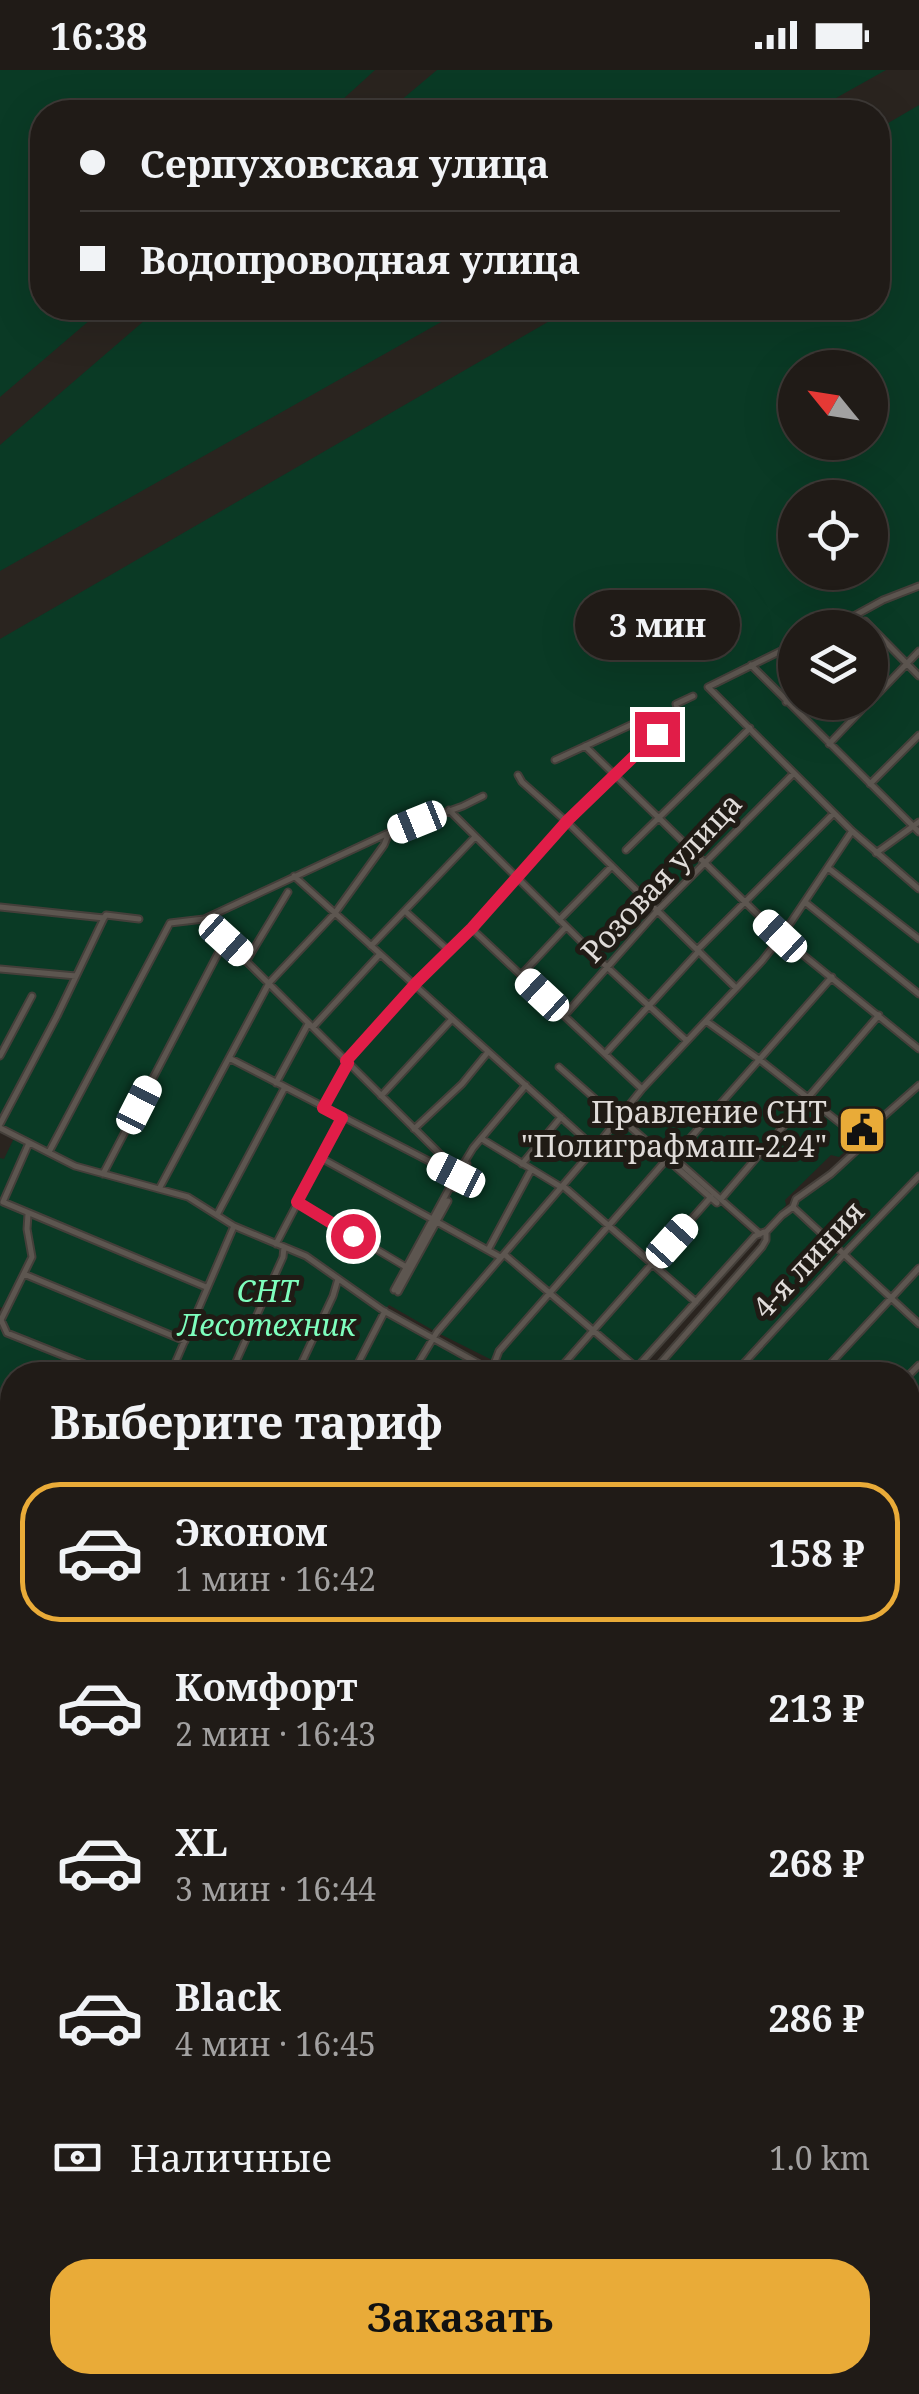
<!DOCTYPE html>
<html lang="ru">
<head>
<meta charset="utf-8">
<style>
  :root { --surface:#201b17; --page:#282420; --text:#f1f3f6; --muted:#a2a1a1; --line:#3d3936; --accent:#e9ab38 }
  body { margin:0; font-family:"Noto Serif",serif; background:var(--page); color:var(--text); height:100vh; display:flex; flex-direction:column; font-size:38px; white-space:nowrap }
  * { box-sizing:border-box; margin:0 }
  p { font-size:32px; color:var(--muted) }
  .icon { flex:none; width:55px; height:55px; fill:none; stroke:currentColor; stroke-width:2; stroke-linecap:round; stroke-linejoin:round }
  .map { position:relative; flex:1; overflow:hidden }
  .sheet { position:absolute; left:0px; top:1292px; width:920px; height:1032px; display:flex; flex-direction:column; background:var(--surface); border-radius:40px 40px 0 0; box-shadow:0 10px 40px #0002,0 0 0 2px var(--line) }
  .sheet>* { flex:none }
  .guide { position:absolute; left:30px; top:30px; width:860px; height:220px; border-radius:40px; box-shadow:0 10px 40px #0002,0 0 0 2px var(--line); display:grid; align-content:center; height:220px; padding:0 50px; background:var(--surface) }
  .needle { width:65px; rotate:300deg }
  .controls { position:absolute; left:778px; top:280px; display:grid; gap:20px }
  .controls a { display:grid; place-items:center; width:110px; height:110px; border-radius:50%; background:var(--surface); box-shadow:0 10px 40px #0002,0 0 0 2px var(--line); font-size:50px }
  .end { position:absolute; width:45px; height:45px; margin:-22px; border:12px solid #e11d48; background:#fff; box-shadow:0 0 0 5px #fff }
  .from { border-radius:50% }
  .bubble { position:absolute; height:70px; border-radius:35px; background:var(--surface); box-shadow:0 10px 40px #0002,0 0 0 2px var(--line); font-size:32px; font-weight:700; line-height:70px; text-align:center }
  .car { position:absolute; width:30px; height:60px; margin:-30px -15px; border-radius:12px; box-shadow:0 0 8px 2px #0007; background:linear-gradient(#fff 24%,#345 0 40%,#fff 0 76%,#345 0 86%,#fff 0) }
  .guide b { display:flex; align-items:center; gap:35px; height:95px; font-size:38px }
  .guide b+b { border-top:2px solid var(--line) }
  .guide i { width:25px; height:25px; background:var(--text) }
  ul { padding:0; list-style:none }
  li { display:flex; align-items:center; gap:30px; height:140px; margin:0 20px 15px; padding:0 30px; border:5px solid transparent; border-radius:40px }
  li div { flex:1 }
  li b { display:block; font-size:38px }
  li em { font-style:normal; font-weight:700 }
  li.selected { border-color:var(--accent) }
  li>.icon { width:90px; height:90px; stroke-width:1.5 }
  h2 { padding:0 50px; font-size:45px; line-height:120px }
  .pay { display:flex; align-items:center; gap:25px; height:110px; padding:0 50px; font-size:38px }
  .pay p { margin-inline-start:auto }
  .cta { display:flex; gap:20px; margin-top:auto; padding:20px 50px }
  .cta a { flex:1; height:115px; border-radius:40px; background:var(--accent); color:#111; font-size:40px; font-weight:700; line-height:115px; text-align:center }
  .status { display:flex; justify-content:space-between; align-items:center; height:70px; padding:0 50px; background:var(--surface); direction:ltr }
  .status svg { height:28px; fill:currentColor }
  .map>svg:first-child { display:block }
  .green { fill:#0a3a25; fill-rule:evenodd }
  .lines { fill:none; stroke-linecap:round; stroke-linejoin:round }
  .stream { stroke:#7293c0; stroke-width:2.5 }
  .minor-casing { stroke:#443f3a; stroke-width:9 }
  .major-casing { stroke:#443f3a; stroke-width:11 }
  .minor { stroke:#5d5650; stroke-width:5 }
  .major { stroke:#9d7650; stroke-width:8 }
  .route { stroke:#e11d48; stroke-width:12 }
  .labels { text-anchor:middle; stroke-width:10; stroke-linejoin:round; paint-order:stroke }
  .street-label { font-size:30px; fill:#e0dcd9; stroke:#201b15 }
  .poi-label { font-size:30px; fill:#e0dcd9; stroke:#201b15; text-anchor:end }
  .park-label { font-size:30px; font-style:italic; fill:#7efebd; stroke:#201b15 }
</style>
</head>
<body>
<div class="status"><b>16:38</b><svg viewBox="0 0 49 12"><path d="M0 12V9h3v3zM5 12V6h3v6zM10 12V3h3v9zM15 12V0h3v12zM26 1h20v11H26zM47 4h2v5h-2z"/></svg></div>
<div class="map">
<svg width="919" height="2324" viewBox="0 0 919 2324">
  <rect width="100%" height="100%" fill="#2a241f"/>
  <path class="green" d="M0,0H375L329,42H42V238H104L0,327Z
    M437,0H886L811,42H387Z
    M919,35V1420L908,1431V1305H650L766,1170V1164L791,1139L796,1129L857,1080L858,1069L839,1087L831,1085L785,1130L786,1135L760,1163L674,1087L670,1091L754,1165L630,1305H522L436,1262L389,1235L384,1240L486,1299L491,1305H12V1514L8,1522L12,1523V1833L2,1838L0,1834V1251L6,1240L0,1237V1088L4,1089L15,1066L0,1058V569L572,238H878V59ZM795,298H870V372H795ZM795,428H870V502H795ZM795,558H870V632H795Z
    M159,238H466L0,501V375Z
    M919,1449V2324H777L789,2313L908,2312V1472C914,1465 908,1460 919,1449Z
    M0,1848L12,1861V1994H0Z
    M0,1998L12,1999V2078L0,2049Z
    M0,2095L12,2109V2312L169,2313L177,2324H0Z
    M188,2312L258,2313L275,2324H183Z
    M337,2312L524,2313L527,2324H329Z
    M543,2313H591L618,2324H535Z"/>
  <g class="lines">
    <path class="stream" d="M0,1509L12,1508
      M908,1905L919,1914
      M0,2315L12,2312"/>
    <g class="minor-casing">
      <path id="minor" d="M832,558L883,530L919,516
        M859,558L865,551L919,606
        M795,574L708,617L852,761L919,819
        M751,595L919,762
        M786,632L795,623
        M870,632L919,581
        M829,674L869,632
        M585,676L781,867L919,979
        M555,690L650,646
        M518,705L522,712L567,752L736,918
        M870,714L919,665
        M449,740L607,897L687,971
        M626,780L750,658
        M876,783L919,752
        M828,798L919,869
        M294,806L595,1078
        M805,832L919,924
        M0,837L104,848L106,845L139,849
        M405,841L448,880
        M204,849L458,1102
        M559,850L612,796
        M471,858L642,1019
        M371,876L475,767
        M698,879L834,743
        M247,890L288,822
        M0,899L76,906
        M521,905L566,857
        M564,946L658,840L794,703
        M706,951L760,990L859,1068
        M313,957L380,884
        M605,984L699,881
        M0,986L32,926
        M229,988L456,1105
        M346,991L414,915L471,858L567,752L679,643L676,634L693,626
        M559,997L619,1050
        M276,1013L308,954
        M381,1026L452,949
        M323,1038L348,993
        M0,1054L57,946L104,848
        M627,1054L717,1133
        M0,1058L75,1096L188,1127L234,1156L306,1186L384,1241L499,1305
        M414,1059L462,1014L488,982
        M859,1068L919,1015
        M482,1069L561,1117
        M29,1073L3,1132L206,1217
        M49,1082L170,853L204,849L386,764L463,736L483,726
        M673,1087L760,1164
        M321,1088L432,1149
        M670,1091L832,907
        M522,1094L561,1047
        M103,1104L225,870
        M563,1116L696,1232
        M455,1118L467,1094
        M159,1119L269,913L335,843L384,775L389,763
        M721,1129L879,945
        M297,1132L406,1197
        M793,1137L919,1254
        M28,1144L27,1159L32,1187L1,1250L7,1263L112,1305
        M217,1145L285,1017
        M437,1152L500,1187
        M276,1174L342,1048
        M488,1180L531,1100
        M504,1184L637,1298
        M24,1204L185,1271
        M394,1220L456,1106L473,1078L526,1015
        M398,1222L448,1131
        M491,1302L499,1281L667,1089
        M170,1305L234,1156
        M230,1305L283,1187L284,1177
        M296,1305L333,1226L338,1209
        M352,1305L385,1241
        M411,1305L437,1262L594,1079L642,1019L762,891L781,867L852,761
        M474,1305L481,1296
        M554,1305L711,1127
        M630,1305L755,1166L764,1162
        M650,1305L762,1177L766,1170V1162L782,1145L793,1137L796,1129L831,1104L857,1080L859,1068
        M733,1305L845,1183L919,1106
        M820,1305L919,1198
        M908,1306L919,1295
        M908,1404L919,1392
        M908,1526L919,1540
        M0,1539L11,1523
        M908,1611L919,1590
        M0,1614L12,1595
        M0,1681L12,1663
        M908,1721L919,1734
        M0,1777L12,1755
        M0,1789L12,1806
        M908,1803L919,1787
        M913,1898L919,1889
        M0,1933L12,1944
        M0,1996H12
        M911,2275L919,2290
        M908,2277L919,2270
        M421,2312L437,2324
        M524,2312L527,2324
        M856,2312L862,2324
        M216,2324L220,2312
        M251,2324L253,2312
        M364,2324L372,2312
        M777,2324L789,2312"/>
    </g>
    <g class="major-casing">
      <path id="major" d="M908,1445L919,1434
        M322,2324L331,2312"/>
    </g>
    <use href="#minor" class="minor"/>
    <use href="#major" class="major"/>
  </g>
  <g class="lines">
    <path class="route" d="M353,1166L297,1132L342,1048L323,1038L348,993L346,991L417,912L472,858L568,750L657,664"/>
  </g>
  <defs>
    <g id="civic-square" transform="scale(2.5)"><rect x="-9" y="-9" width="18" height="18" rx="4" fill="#e9ab38" stroke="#201b15"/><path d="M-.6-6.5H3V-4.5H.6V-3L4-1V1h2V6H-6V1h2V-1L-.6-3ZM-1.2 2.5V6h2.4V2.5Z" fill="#111"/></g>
  </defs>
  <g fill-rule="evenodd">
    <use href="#civic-square" x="862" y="1060"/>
  </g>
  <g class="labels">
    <g class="street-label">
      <text transform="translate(662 808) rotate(-47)" y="10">Розовая улица</text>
      <text transform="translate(809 1190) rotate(-47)" y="10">4-я линия</text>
    </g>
    <g class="poi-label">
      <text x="827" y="1053">Правление СНТ<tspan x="827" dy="34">"Полиграфмаш-224"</tspan></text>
    </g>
    <g class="park-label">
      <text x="267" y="1232">СНТ<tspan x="267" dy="34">Лесотехник</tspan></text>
    </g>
  </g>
</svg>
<div class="controls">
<a><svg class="needle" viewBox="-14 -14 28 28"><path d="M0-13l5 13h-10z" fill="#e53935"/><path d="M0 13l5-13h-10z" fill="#a2a1a1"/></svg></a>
<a><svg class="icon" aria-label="locate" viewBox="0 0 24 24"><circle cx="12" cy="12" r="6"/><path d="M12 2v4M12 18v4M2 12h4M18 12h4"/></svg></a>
<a><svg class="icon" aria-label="layers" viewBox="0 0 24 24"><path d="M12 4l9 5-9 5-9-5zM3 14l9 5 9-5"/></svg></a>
</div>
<i class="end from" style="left:353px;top:1166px"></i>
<i class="end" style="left:657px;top:664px"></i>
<div class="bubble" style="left:575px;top:520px;width:165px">3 мин</div>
<i class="car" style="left:417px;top:752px;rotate:248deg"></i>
<i class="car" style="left:780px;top:866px;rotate:313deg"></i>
<i class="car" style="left:226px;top:870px;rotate:132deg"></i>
<i class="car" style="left:542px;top:925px;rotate:313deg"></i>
<i class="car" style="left:139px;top:1035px;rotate:27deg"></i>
<i class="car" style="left:456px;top:1105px;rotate:297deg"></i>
<i class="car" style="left:672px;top:1171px;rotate:42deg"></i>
<div class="guide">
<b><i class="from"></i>Серпуховская улица</b>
<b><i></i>Водопроводная улица</b>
</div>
<section class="sheet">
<h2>Выберите тариф</h2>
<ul>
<li class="selected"><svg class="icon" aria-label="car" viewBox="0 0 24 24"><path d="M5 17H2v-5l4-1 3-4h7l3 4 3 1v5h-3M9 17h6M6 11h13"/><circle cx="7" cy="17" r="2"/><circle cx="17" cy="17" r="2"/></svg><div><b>Эконом</b><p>1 мин · 16:42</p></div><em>158 ₽</em></li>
<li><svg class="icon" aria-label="car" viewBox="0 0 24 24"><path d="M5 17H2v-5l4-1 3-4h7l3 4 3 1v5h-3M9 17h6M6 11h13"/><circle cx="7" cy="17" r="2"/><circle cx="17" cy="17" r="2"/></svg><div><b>Комфорт</b><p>2 мин · 16:43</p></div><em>213 ₽</em></li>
<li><svg class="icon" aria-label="car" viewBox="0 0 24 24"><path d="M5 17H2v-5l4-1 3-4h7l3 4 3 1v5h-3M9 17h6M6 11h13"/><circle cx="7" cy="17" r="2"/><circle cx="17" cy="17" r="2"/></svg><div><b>XL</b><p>3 мин · 16:44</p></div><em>268 ₽</em></li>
<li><svg class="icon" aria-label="car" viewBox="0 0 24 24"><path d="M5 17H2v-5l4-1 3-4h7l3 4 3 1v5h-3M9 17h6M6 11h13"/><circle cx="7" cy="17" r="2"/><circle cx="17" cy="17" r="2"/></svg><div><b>Black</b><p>4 мин · 16:45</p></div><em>286 ₽</em></li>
</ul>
<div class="pay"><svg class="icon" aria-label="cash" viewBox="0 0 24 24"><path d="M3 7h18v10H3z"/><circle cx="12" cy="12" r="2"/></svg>Наличные<p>1.0 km</p></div>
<div class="cta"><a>Заказать</a></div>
</section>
</div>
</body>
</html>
